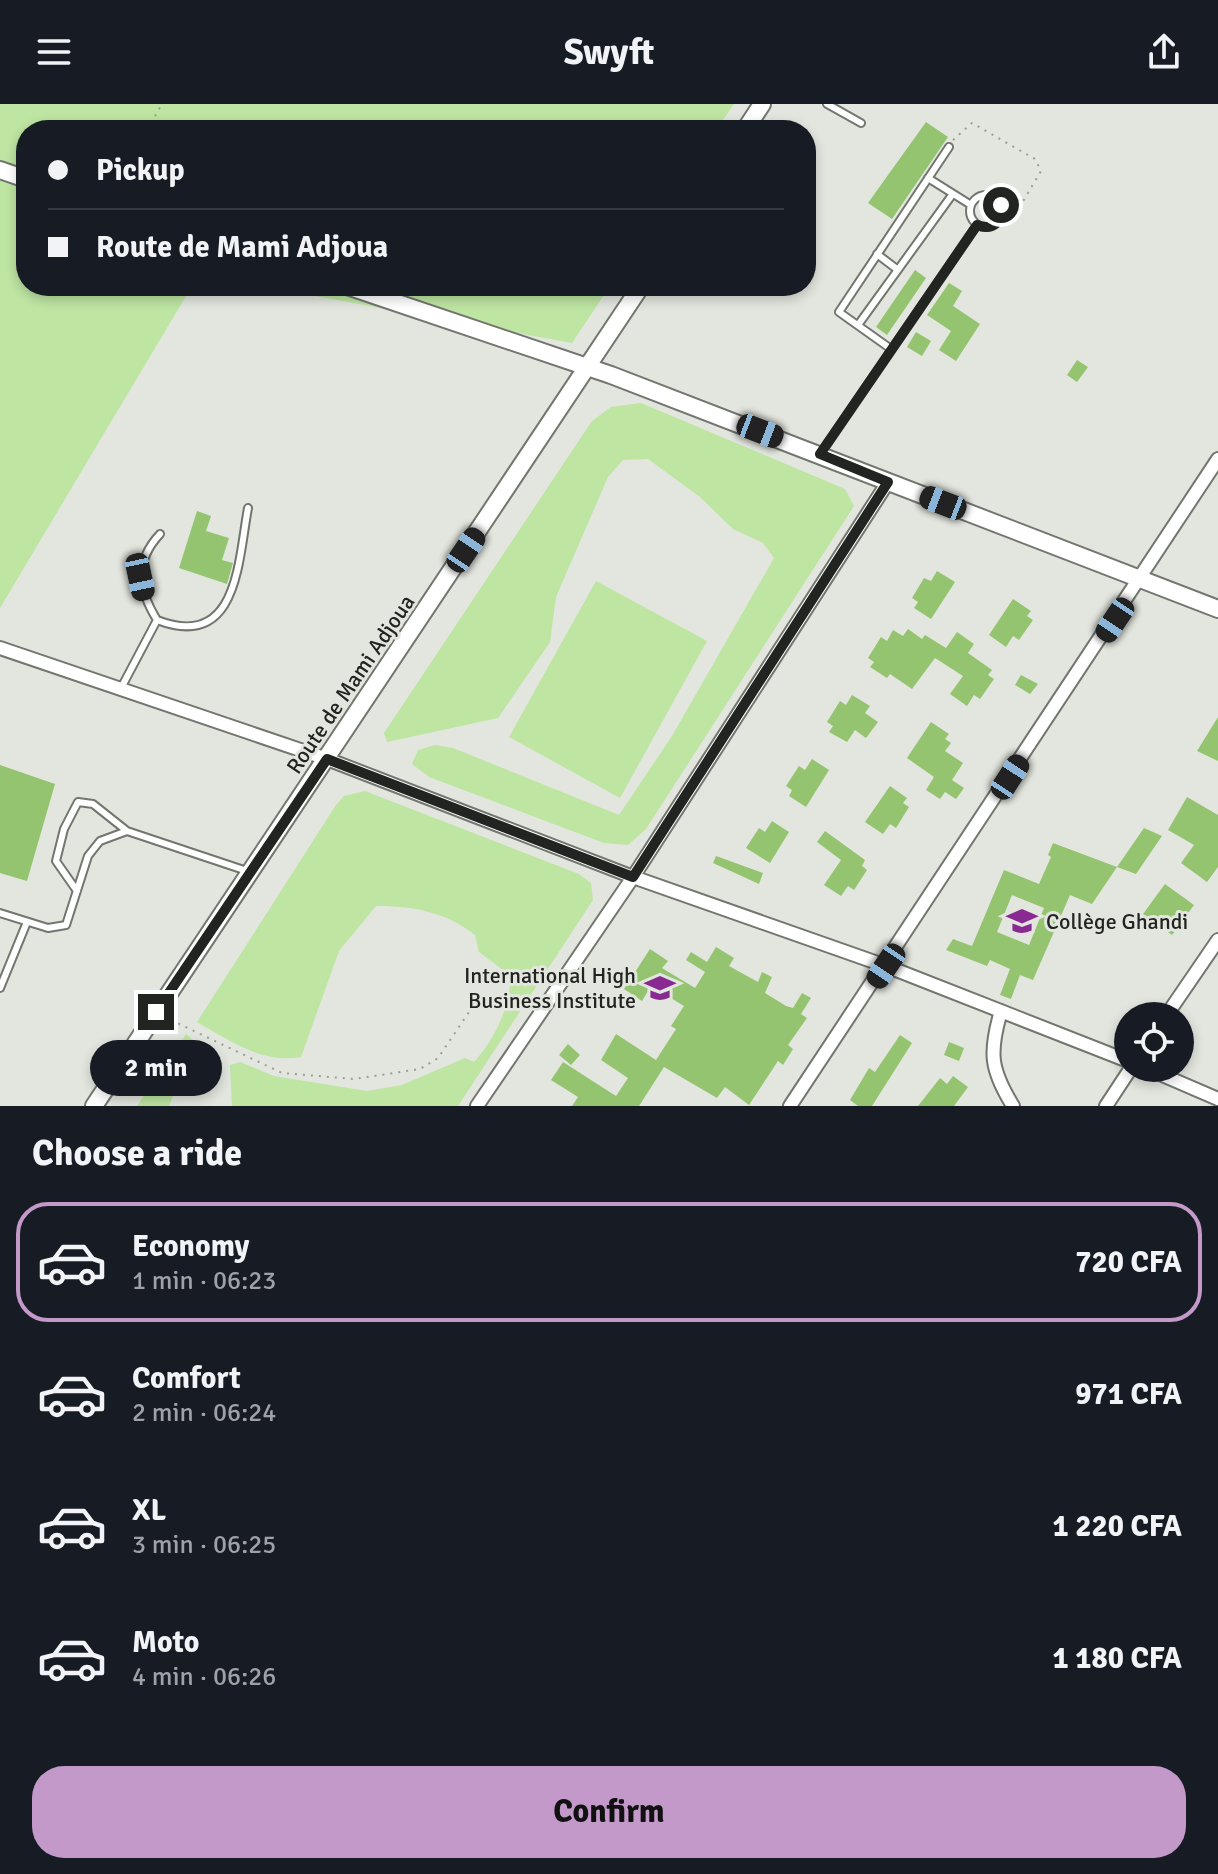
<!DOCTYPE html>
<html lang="en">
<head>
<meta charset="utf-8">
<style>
  :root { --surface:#171b24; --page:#242831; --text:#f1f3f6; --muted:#9ea1a6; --line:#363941; --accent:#c299c9 }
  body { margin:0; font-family:Signika,sans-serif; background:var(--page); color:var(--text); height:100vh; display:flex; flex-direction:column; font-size:30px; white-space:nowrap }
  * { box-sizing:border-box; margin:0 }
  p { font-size:26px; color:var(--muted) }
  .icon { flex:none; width:44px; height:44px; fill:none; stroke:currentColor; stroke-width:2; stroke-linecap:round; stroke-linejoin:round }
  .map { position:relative; height:1002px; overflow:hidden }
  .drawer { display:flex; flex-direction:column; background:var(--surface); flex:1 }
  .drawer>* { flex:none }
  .hud { position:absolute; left:16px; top:16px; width:800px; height:176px; border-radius:32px; box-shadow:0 4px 12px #0003; display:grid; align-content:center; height:176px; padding:0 32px; background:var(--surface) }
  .controls { position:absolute; left:1114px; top:898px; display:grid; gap:16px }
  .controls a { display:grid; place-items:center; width:80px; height:80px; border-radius:50%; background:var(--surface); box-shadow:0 4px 12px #0003; font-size:40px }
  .end { position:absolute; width:36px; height:36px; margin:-18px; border:10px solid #222421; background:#fff; box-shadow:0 0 0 4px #fff }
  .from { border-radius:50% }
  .bubble { position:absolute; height:56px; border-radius:28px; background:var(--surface); box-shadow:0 4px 12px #0003; font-size:26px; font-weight:700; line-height:56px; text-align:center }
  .car { position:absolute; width:24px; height:48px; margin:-24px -12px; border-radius:10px; box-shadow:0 0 6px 2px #0007; background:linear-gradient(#222 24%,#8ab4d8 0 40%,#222 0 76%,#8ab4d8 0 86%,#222 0) }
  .hud b { display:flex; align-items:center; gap:28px; height:76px; font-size:30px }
  .hud b+b { border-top:2px solid var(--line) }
  .hud i { width:20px; height:20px; background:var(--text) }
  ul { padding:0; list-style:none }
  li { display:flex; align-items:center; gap:24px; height:120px; margin:0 16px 12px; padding:0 16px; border:4px solid transparent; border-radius:32px }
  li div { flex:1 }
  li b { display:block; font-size:30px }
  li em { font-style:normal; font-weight:700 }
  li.selected { border-color:var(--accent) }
  li>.icon { width:72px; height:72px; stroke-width:1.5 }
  h2 { padding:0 32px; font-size:36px; line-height:96px }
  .primary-button { display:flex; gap:16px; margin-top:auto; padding:16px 32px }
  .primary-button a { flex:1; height:92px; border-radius:32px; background:var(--accent); color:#111; font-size:32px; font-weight:700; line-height:92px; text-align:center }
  header { display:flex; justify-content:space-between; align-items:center; height:104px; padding:0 32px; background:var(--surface); font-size:36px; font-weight:700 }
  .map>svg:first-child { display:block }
  .green { fill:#bee5a2 }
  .building { fill:#95c470; fill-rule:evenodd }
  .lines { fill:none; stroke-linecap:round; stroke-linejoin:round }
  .service-casing { stroke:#72766f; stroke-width:10 }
  .minor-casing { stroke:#72766f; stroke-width:16 }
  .tertiary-casing { stroke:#72766f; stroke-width:20 }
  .path { stroke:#9a9e98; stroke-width:2; stroke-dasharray:2 6; stroke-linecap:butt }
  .service { stroke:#fff; stroke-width:6 }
  .minor { stroke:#fff; stroke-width:12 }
  .tertiary { stroke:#fff; stroke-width:16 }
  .route { stroke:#222421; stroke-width:10 }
  .labels { text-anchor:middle; stroke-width:6; stroke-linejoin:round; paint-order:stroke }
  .street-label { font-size:22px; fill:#222421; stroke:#e2e6de }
  .poi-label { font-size:22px; fill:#222421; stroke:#e2e6de; text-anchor:start }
</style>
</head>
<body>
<header><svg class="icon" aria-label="menu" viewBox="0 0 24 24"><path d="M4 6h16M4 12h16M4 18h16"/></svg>Swyft<svg class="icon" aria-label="share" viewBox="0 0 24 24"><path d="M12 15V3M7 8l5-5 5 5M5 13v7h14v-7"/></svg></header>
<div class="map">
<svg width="1218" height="1002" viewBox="0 0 1218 1002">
  <rect width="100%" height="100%" fill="#e2e6de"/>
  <path class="green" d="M0,0H734L716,26H26V182H192L0,504Z
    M261,182H610L572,239Z
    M641,299L845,385L854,402L646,725L628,741L604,739L429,673L412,660L418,646L435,641L453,644L619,711L672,632L774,454L763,439L733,425L700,393L648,355L623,356L608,373L556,493L550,538L498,614L387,638L384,629L592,317L611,303Z
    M596,477L707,537L620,694L509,633Z
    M365,687L579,770L591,779L593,796L458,1002H232L230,961L240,958L274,972L367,987L402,981L465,954L474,958C497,932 508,906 511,872L479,848L475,831C446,808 413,802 376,802L339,847L301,953C263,960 230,937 197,918L336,701L344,692Z
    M186,930L199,941L180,973L169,1002H137Z"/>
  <path class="building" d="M926,18L948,33L892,115L868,99Z
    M915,166L926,174L887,231L876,223Z
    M949,179L962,187L953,202L980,220L956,257L939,246L951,227L927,211Z
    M916,228L931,237L922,252L907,243Z
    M1077,256L1088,263L1077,278L1067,271Z
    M197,407L211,412L206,427L229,434L222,456L233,459L227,480L179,464Z
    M937,467L955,478L931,515L914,504L918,498L912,494L924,474L931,477Z
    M1013,495L1031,507L1027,512L1033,516L1019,536L1013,532L1006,543L989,531Z
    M908,525L922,535L925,531L946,544L957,528L974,540L968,549L992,566L988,571L994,575L980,595L974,591L967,602L950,590L963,572L935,554L912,585L890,570L887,574L870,563L874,558L868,554L881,533L887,537L893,526L903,532Z
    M1021,571L1038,580L1030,590L1015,581Z
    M852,591L870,602L865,609L878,618L866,634L855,626L847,638L829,628L833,622L827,618L840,597L846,601Z
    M1218,613V657L1197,647Z
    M931,618L949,630L945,635L951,639L945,647L963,659L952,676L964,684L956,695L945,688L940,695L926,686L934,673L907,654Z
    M812,655L829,666L806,703L789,692L792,686L786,682L799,662L805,666Z
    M0,661L55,680L27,777L0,769Z
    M890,682L907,694L903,699L909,703L896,724L890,720L883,730L865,718Z
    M1187,693L1218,711V763L1207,778L1181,759L1194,741L1168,726Z
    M772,717L789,728L770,759L746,744L759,724L765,728Z
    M1144,724L1162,732L1136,770L1117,763L1092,800L1070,791L1033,876L1020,871L1011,895L1000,891L1010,865L990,856L987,862L946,846L953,835L972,842L1004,766L1039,780L1051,753L1048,751L1053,739L1117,763ZM1012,791L1044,804L1029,841L997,828Z
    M825,727L865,756L862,762L867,766L854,786L848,782L841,792L824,781L841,756L817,738Z
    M716,752L763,769L759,780L713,759Z
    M1165,780L1194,801L1172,831L1143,810Z
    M716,843L734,854L729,862L758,878L762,868L772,873L765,889L786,902L793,904L802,889L811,894L801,910L807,914L788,941L793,945L783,961L778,957L749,1001L725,983L717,994L664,963L639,1002H572L578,993L551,976L563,958L616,992L628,974L601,956L616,930L656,956L676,925L671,922L684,902L651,882L642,897L624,885L650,845L668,857L662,864L695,884L705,868L686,856L691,848L707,858Z
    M900,931L912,939L872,1002H858L850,996L869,964L875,968Z
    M949,938L964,944L959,957L944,951Z
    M568,940L580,951L571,961L559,951Z
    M953,972L968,983L954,1002H918L940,974L947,980Z"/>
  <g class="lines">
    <g class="service-casing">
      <path id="service" d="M827,0L861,19
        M928,74L971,101
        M970 107a16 16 0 1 1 32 0a16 16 0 1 1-32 0Z
        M877,150L898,166
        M858,221L952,91
        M891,245L839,208L949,43
        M821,349L977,121
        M157,516C138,485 134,458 160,430
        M120,586L157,516C238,547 238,458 248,404
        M77,787L56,757L64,725L78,698L93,700L127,727
        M0,809L48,824L66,821L88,752L100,737L127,727L247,767
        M0,884L27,818"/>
    </g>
    <g class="minor-casing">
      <path id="minor" d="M0,544L327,655L633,773L886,862L1128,957
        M1001,907C989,948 990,965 1013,1002
        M1166,912L1218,836
        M1146,964L1218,995
        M477,1002L633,773L888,378
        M790,1002L1218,355
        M1106,1002L1131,964"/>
    </g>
    <g class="tertiary-casing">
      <path id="tertiary" d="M745,26L762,0
        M0,66L26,75
        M347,182L611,271L1218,505
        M94,1002L641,182"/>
    </g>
    <path class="path" d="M147,26L162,0
      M953,36L972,19L1035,55L1041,67L1022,99L1002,106
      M171,916L282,969L354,975L420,965L438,954L471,905"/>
    <use href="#service" class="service"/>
    <use href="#minor" class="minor"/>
    <use href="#tertiary" class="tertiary"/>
  </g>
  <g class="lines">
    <path class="route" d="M156,908L327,655L633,773L888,378L820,350L977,121C992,127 1004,118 1001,101"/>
  </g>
  <defs>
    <g id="school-bare" transform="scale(2.4)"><path d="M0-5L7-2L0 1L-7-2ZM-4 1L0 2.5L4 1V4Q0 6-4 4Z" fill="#892a93" stroke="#e2e6de" stroke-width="2.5" paint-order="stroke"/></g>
    <g id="university-bare" transform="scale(2.4)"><path d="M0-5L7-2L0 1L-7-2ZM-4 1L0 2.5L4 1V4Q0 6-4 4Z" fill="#892a93" stroke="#e2e6de" stroke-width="2.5" paint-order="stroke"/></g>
  </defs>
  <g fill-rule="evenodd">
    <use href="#school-bare" x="1022" y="817"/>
    <use href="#university-bare" x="660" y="884"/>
  </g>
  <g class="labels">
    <g class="street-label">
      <text transform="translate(350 580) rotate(-56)" y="8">Route de Mami Adjoua</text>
    </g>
    <g class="poi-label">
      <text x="1046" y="825">Collège Ghandi</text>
      <text x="636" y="879" text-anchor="end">International High<tspan x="636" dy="25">Business Institute</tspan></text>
    </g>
  </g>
</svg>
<div class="controls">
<a><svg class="icon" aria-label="locate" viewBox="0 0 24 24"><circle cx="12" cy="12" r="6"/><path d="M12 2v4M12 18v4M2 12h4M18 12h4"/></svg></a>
</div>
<i class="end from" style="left:1001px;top:101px"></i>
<i class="end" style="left:156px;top:908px"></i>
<div class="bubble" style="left:90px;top:936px;width:132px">2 min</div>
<i class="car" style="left:760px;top:327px;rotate:111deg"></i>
<i class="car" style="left:943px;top:399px;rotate:291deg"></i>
<i class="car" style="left:466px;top:446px;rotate:34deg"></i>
<i class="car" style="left:140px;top:473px;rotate:168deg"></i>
<i class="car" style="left:1115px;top:516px;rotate:214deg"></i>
<i class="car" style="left:1010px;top:673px;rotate:33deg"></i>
<i class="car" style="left:886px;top:862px;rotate:214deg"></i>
<div class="hud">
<b><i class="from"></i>Pickup</b>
<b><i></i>Route de Mami Adjoua</b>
</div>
</div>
<section class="drawer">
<h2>Choose a ride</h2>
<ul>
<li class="selected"><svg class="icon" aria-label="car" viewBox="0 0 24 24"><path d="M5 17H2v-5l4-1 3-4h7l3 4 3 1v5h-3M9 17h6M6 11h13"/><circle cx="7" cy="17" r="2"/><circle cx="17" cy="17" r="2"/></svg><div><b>Economy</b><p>1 min · 06:23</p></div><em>720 CFA</em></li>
<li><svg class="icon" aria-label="car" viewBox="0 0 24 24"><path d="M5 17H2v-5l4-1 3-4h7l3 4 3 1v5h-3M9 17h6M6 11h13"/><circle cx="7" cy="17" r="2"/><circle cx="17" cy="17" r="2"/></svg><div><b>Comfort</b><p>2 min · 06:24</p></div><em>971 CFA</em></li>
<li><svg class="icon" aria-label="car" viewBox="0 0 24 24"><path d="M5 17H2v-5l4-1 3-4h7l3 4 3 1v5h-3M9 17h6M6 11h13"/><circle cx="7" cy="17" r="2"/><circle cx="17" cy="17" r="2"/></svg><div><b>XL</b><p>3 min · 06:25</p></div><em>1 220 CFA</em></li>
<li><svg class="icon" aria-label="car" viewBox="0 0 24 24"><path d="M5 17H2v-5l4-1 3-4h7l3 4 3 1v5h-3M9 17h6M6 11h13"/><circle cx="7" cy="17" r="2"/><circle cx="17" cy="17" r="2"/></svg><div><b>Moto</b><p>4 min · 06:26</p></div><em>1 180 CFA</em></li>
</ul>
<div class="primary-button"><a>Confirm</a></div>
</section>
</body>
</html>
